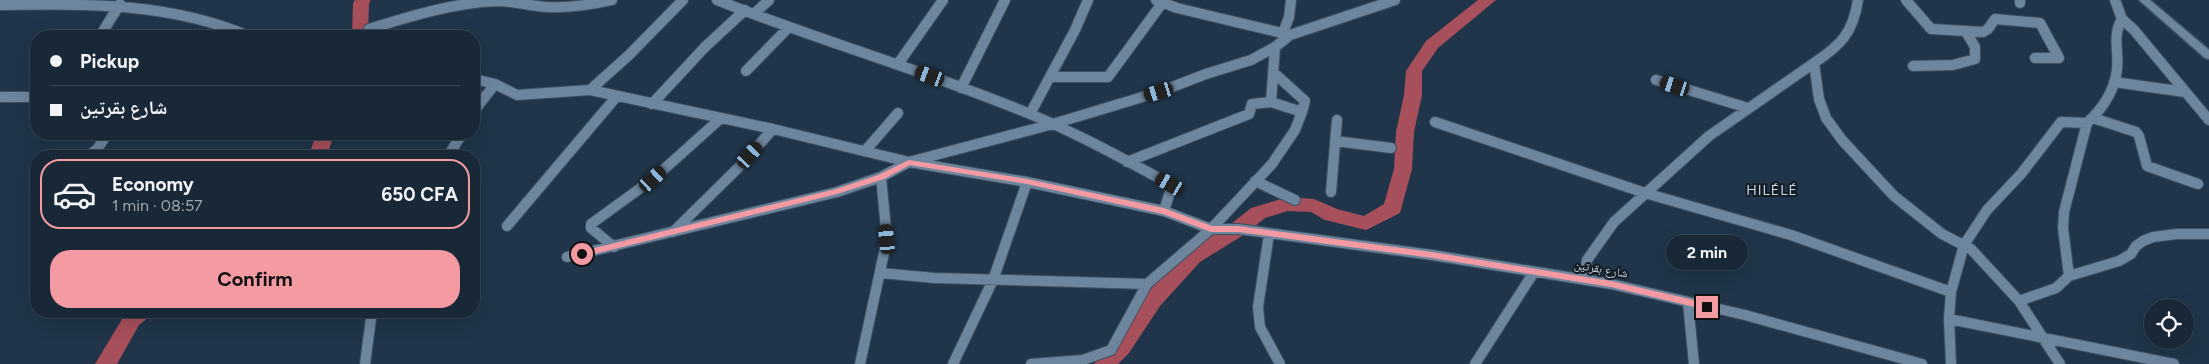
<!DOCTYPE html>
<html lang="en">
<head>
<meta charset="utf-8">
<style>
  :root { --surface:#182837; --page:#253442; --text:#f1f3f6; --muted:#9fa6ad; --line:#364452; --accent:#f49aa2 }
  body { margin:0; font-family:Figtree,"Noto Naskh Arabic",sans-serif; background:var(--page); color:var(--text); height:100vh; display:flex; flex-direction:column; font-size:19px; white-space:nowrap }
  * { box-sizing:border-box; margin:0 }
  p { font-size:16px; color:var(--muted) }
  .icon { flex:none; width:28px; height:28px; fill:none; stroke:currentColor; stroke-width:2; stroke-linecap:round; stroke-linejoin:round }
  .map { position:relative; flex:1; overflow:hidden }
  .panel { position:absolute; left:30px; top:150px; width:450px; height:168px; display:flex; flex-direction:column; background:var(--surface); border-radius:20px; box-shadow:0 5px 20px #0002,0 0 0 1px var(--line) }
  .panel>* { flex:none }
  .guide { position:absolute; left:30px; top:30px; width:450px; height:110px; border-radius:20px; box-shadow:0 5px 20px #0002,0 0 0 1px var(--line); display:grid; align-content:center; height:110px; padding:0 20px; background:var(--surface) }
  .controls { position:absolute; left:2144px; top:299px; display:grid; gap:10px }
  .controls a { display:grid; place-items:center; width:50px; height:50px; border-radius:50%; background:var(--surface); box-shadow:0 5px 20px #0002,0 0 0 1px var(--line); font-size:25px }
  .end { position:absolute; width:22px; height:22px; margin:-11px; border:6px solid #f49aa2; background:#111; box-shadow:0 0 0 2px #111 }
  .from { border-radius:50% }
  .bubble { position:absolute; height:35px; border-radius:18px; background:var(--surface); box-shadow:0 5px 20px #0002,0 0 0 1px var(--line); font-size:16px; font-weight:700; line-height:35px; text-align:center }
  .car { position:absolute; width:15px; height:30px; margin:-15px -8px; border-radius:6px; box-shadow:0 0 4px 1px #0007; background:linear-gradient(#222 24%,#8ab4d8 0 40%,#222 0 76%,#8ab4d8 0 86%,#222 0) }
  .guide b { display:flex; align-items:center; gap:18px; height:48px; font-size:19px }
  .guide b+b { border-top:1px solid var(--line) }
  .guide i { width:12px; height:12px; background:var(--text) }
  ul { padding:9px 0 0; list-style:none }
  li { display:flex; align-items:center; gap:15px; height:70px; margin:0 10px 8px; padding:0 10px; border:2px solid transparent; border-radius:20px }
  li div { flex:1 }
  li b { display:block; font-size:19px }
  li em { font-style:normal; font-weight:700 }
  li.active { border-color:var(--accent) }
  li>.icon { width:45px; height:45px; stroke-width:1.5 }
  .button { display:flex; gap:10px; margin-top:auto; padding:10px 20px }
  .button a { flex:1; height:58px; border-radius:20px; background:var(--accent); color:#111; font-size:20px; font-weight:700; line-height:58px; text-align:center }
  .map>svg:first-child { display:block }
  .lines { fill:none; stroke-linecap:round; stroke-linejoin:round }
  .river { fill:#a74f5a; fill-rule:evenodd }
  .street-casing { stroke:#3e5062; stroke-width:12 }
  .secondary-casing { stroke:#3e5062; stroke-width:3 }
  .street { stroke:#6d859d; stroke-width:10 }
  .secondary { fill:#6d859d; fill-rule:evenodd }
  .route { fill:#f49aa2 }
  .labels { text-anchor:middle; stroke-width:4; stroke-linejoin:round; paint-order:stroke }
  .street-label { font-size:12px; fill:#cad7e4; stroke:#121c25 }
  .neighbourhood-label { font-size:14px; letter-spacing:1px; fill:#cad7e4; stroke:#121c25 }
</style>
</head>
<body>
<div class="map">
<svg width="2209" height="364" viewBox="0 0 2209 364">
  <rect width="100%" height="100%" fill="#203549"/>
  <g class="lines">
    <path class="river" d="M355,0H371L369,3L368,36H352L353,3Z
      M1478,0H1496L1438,48L1422,71V95L1414,132L1412,169L1400,213L1366,230L1325,220L1311,212L1288,211L1265,218L1245,234L1200,262L1160,306L1129,353L1118,364H1094L1113,341L1146,294L1186,252L1231,224L1251,208L1288,197L1314,199L1337,209L1364,216L1384,204L1394,169L1396,132L1404,95L1406,71L1426,41Z
      M316,134H334L327,156H309Z
      M127,311H152L149,317L139,325L117,364H95Z"/>
    <g class="street-casing">
      <path id="street" d="M717,0C820,41 927,71 1030,114C1079,134 1125,160 1172,185L1164,211
        M1156,0L1177,8L1290,35L1395,0
        M1858,0C1853,33 1841,45 1814,63L1819,99L1826,118L1842,140L1894,196L1942,234L1971,249L2019,301L2060,364
        M1906,0L1931,29L1983,32L1988,29L1995,19L2040,23L2059,58H2035
        M2020,0V3
        M2115,0L2122,19L2134,30L2209,120
        M0,5C86,4 168,2 249,36
        M754,14L769,0
        M369,29C411,16 453,3 497,1C514,1 530,6 547,7C569,8 591,5 612,0
        M1283,33L1289,17L1291,0
        M100,36L120,4
        M898,64L943,0
        M1913,66L1953,65L1975,59V47L1966,32
        M746,71L788,28
        M1273,72L1305,101L1302,112
        M1051,77H1108L1163,2
        M474,79L495,84L517,95L590,90L773,129L909,162L1027,182L1164,211L1211,229H1238L1432,255L1611,284L1745,315L1922,364
        M1656,80L1748,108
        M2114,82L2185,92
        M961,88L1005,0
        M590,90L629,55L683,0
        M0,97H36
        M652,104L705,47L745,10
        M474,111L495,84
        M1030,114L1075,30L1088,0
        M2093,118L2136,132L2139,136L2147,166L2198,184
        M1435,122L1645,193L1791,235L1951,292
        M1335,141L1391,148
        M865,151L898,113
        M91,154L98,148L107,134
        M448,156L462,134
        M1127,162L1249,114L1252,104L1271,102L1275,47
        M1255,181L1295,200
        M1331,192L1337,120
        M507,226L617,96
        M673,232L738,168L773,129
        M1269,234L1258,307L1260,327L1280,364
        M614,247L591,228V224L653,179L720,119
        M567,257L837,192L881,177L909,162L1053,124L1159,92L1206,74L1251,60L1275,47L1290,35
        M881,273L934,278L1147,284
        M2069,276L2063,228L2064,212L2087,123
        M1584,280L1587,260L1614,222L1709,136L1814,63
        M2019,301L2056,288L2069,276L2119,261L2131,254L2136,246L2143,241L2153,237L2177,234H2209
        M1688,303L1694,364
        M1949,319L2174,364
        M365,364L372,311
        M860,364L887,239L881,177
        M953,364L993,280L1027,182
        M1031,364L1083,360L1111,350L1147,284L1211,229L1272,164L1295,130L1302,112L1271,102
        M1475,364L1534,272
        M1951,364L1949,319L1951,292L1964,245L1987,210L2021,174L2061,122L2087,123C2102,109 2115,90 2117,69C2119,51 2112,35 2122,19"/>
    </g>
    <g class="secondary-casing">
      <path id="secondary" d="M2139,0H2150L2209,50V59L2205,58Z"/>
    </g>
    <use href="#street" class="street"/>
    <use href="#secondary" class="secondary"/>
  </g>
  <path class="route" d="M909,160L1027,179L1164,208L1212,226H1238L1432,252L1611,281L1707,303L1712,307L1707,310L1611,287L1432,258L1238,232H1211L1163,214L1027,184L910,165L884,179L837,194L582,257L578,254L582,251L836,189L878,175Z"/>
  <g class="labels">
    <g class="street-label">
      <text transform="translate(1601 269) rotate(10)" y="4">شارع بقرتين</text>
    </g>
    <g class="neighbourhood-label">
      <text x="1772" y="195">HILÉLÉ</text>
    </g>
  </g>
</svg>
<div class="controls">
<a><svg class="icon" aria-label="locate" viewBox="0 0 24 24"><circle cx="12" cy="12" r="6"/><path d="M12 2v4M12 18v4M2 12h4M18 12h4"/></svg></a>
</div>
<i class="end from" style="left:582px;top:254px"></i>
<i class="end" style="left:1707px;top:307px"></i>
<div class="bubble" style="left:1666px;top:235px;width:82px">2 min</div>
<i class="car" style="left:930px;top:76px;rotate:290deg"></i>
<i class="car" style="left:1675px;top:86px;rotate:288deg"></i>
<i class="car" style="left:1159px;top:92px;rotate:253deg"></i>
<i class="car" style="left:750px;top:155px;rotate:42deg"></i>
<i class="car" style="left:653px;top:179px;rotate:48deg"></i>
<i class="car" style="left:1170px;top:184px;rotate:300deg"></i>
<i class="car" style="left:887px;top:239px;rotate:355deg"></i>
<div class="guide">
<b><i class="from"></i>Pickup</b>
<b><i></i>شارع بقرتين</b>
</div>
<section class="panel">
<ul>
<li class="active"><svg class="icon" aria-label="car" viewBox="0 0 24 24"><path d="M5 17H2v-5l4-1 3-4h7l3 4 3 1v5h-3M9 17h6M6 11h13"/><circle cx="7" cy="17" r="2"/><circle cx="17" cy="17" r="2"/></svg><div><b>Economy</b><p>1 min · 08:57</p></div><em>650 CFA</em></li>
</ul>
<div class="button"><a>Confirm</a></div>
</section>
</div>
</body>
</html>
